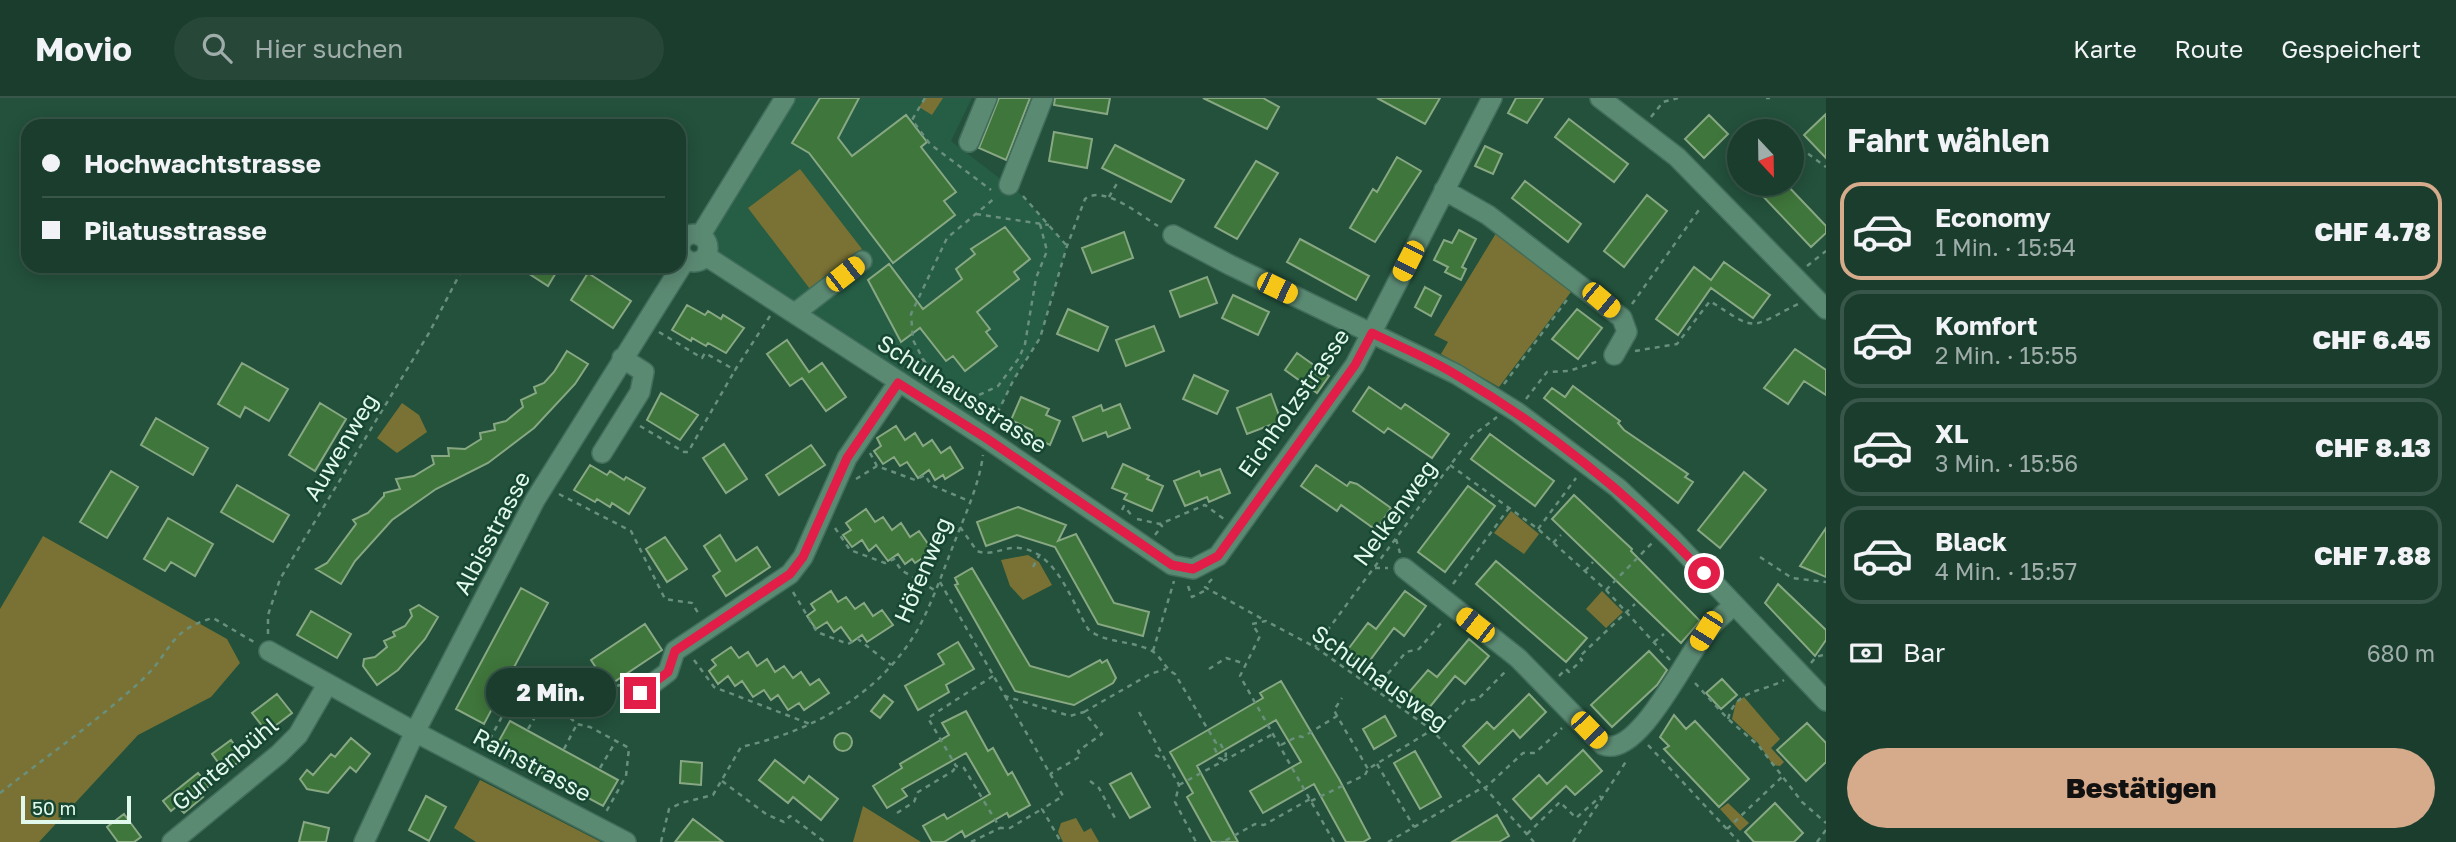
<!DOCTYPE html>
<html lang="de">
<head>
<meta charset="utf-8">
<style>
  :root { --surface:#1a3d2d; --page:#274839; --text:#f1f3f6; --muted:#9faeaa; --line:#385649; --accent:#d6ab8b }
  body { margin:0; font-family:"Golos Text",sans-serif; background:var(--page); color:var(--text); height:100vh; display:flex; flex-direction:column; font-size:26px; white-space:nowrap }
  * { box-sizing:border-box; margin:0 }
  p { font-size:23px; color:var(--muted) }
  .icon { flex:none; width:38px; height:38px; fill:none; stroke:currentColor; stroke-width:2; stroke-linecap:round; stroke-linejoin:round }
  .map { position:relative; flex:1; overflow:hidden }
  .panel { display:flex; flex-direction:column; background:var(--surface); width:630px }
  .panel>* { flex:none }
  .top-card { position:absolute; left:21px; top:21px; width:665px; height:154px; border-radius:21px; box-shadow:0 4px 18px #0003,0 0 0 2px var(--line); display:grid; align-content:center; height:154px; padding:0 21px; background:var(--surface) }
  .needle { width:46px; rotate:158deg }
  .fabs { position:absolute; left:1727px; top:21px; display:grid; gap:14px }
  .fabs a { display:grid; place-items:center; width:77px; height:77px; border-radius:50%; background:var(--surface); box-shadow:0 4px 18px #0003,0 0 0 2px var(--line); font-size:35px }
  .scale { position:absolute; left:21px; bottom:18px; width:110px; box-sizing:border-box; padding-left:7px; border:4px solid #e1f9ec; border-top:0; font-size:19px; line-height:24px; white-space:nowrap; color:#e1f9ec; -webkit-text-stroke:5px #174632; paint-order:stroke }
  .end { position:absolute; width:32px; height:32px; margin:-16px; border:9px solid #e11d48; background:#fff; box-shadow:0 0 0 4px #fff }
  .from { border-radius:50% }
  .bubble { position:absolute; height:49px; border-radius:24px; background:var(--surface); box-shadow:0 4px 18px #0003,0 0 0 2px var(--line); font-size:23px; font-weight:800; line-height:49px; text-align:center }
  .car { position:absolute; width:21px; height:42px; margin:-21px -10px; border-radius:9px; box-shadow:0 0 5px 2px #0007; background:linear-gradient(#f5c518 24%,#345 0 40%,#f5c518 0 76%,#345 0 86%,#f5c518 0) }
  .top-card b { display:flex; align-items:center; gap:24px; height:66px; font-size:26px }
  .top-card b+b { border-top:2px solid var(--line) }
  .top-card i { width:18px; height:18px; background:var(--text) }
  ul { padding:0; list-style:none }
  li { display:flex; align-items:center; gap:21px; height:98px; margin:0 14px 10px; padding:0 7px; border:4px solid var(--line); border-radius:21px }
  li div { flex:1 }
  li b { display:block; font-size:26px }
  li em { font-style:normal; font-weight:800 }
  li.on { border-color:var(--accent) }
  li>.icon { width:63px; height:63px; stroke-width:1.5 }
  h2 { padding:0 21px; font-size:32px; line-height:84px }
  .pay { display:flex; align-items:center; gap:18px; height:77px; padding:0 21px; font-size:26px }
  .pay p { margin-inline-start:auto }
  .action { display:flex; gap:14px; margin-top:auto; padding:14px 21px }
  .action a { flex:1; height:80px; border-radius:42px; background:var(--accent); color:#111; font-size:28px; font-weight:800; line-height:80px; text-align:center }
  header { display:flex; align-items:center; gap:42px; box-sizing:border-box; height:98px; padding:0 35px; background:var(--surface); border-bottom:2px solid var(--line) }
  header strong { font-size:33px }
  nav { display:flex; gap:38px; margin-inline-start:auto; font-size:24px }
  .search { width:490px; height:63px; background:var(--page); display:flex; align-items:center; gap:18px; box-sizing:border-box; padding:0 24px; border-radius:38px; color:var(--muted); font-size:26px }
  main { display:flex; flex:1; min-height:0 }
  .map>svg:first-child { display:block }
  .built { fill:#255d45 }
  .green { fill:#7a7234 }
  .building { fill:#3f763b; stroke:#88a884; stroke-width:2 }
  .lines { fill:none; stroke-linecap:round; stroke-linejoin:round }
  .minor-casing { stroke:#416d5b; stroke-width:22 }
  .path { stroke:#698f7d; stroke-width:2.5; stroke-dasharray:5 5; stroke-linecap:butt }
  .minor { stroke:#5b8a73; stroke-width:19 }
  .route { stroke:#e11d48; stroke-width:9 }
  .labels { text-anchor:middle; stroke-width:5; stroke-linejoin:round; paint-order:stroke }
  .street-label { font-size:23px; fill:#e1f9ec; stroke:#174632 }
</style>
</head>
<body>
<header>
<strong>Movio</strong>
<div class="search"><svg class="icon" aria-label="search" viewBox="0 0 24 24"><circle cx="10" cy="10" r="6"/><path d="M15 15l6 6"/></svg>Hier suchen</div>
<nav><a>Karte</a><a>Route</a><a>Gespeichert</a></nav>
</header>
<main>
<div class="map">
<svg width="1826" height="744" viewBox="0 0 1826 744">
  <rect width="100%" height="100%" fill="#23513c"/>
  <path class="built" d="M785,0H972L951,43L1023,98L1067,148L1040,240L1014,281L986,340L706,158L700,138Z"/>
  <path class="green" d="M925,0H943L932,17L919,9Z
    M800,71L862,151L810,191L748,110Z
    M1498,132L1574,190L1499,289L1441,256L1448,244L1434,237Z
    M402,305L419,317L427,334L397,355L377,340Z
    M1511,413L1539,436L1524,456L1494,435Z
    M43,438L227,541L240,565L211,599L138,637L39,744H0V511Z
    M1028,457L1039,464L1052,487L1023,502L1010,488L1001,462Z
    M1602,493L1623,514L1606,530L1586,511Z
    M1744,599L1780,641L1771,650L1784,664L1780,668L1773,667L1758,645L1732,621L1736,604Z
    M480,682L601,744H476L454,730Z
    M1728,705L1749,725L1740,733L1720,711Z
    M863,708L921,744H853Z
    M1076,720L1084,734L1091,730L1099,744H1063L1058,734L1061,725Z"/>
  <path class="building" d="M820,0H859L838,40L852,58L906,17L927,44L921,49L956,94L944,103L955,117L893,165L809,55L792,45Z
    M999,0H1030L1006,62L979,50Z
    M1055,0H1110L1107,16L1054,7Z
    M1203,0H1263L1279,9L1267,31Z
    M1377,0H1440L1425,26Z
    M1516,0H1543L1527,25L1508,15Z
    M1826,16V60L1804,37Z
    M1709,17L1728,36L1704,60L1685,41Z
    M1569,21L1628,66L1614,84L1555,39Z
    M1054,34L1092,41L1087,70L1049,63Z
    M1115,47L1184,82L1171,104L1102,70Z
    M1485,48L1502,56L1493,76L1475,68Z
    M1397,59L1421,73L1375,144L1350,130L1373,91L1377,94Z
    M1256,63L1278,75L1237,141L1215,129Z
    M1525,83L1581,126L1568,144L1512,100Z
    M1763,86H1786L1826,128V135L1811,149L1757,92Z
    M1647,97L1667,113L1624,169L1604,153Z
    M1005,129L1030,161L1014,174L1019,181L977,214L990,231L986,234L997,248L965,273L953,258L946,263L920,230L901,244L868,182L889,166L923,211L962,181L956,171L975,156L971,151Z
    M1459,132L1476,141L1462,169L1466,171L1461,182L1445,174L1448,169L1434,162L1444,142L1452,145Z
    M1124,134L1133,160L1092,175L1082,150Z
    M1300,141L1369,178L1356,202L1287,164Z
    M1724,164L1770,197L1753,220L1711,190L1678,237L1656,221L1694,169L1711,182Z
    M517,168H560L548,188Z
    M588,175L631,203L613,230L571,202Z
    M1207,179L1217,205L1180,219L1170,193Z
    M1425,189L1441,198L1431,218L1415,209Z
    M1233,197L1269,214L1258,237L1222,220Z
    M687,207L705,217L708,213L721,221L723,217L744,230L726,255L708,245L706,248L692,240L691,243L672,232Z
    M1068,211L1108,229L1098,253L1057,236Z
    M1577,211L1602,230L1578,261L1552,241Z
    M1154,228L1164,253L1126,268L1116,242Z
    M787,242L809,274L822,265L846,299L826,313L802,280L790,288L767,256Z
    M1795,251L1826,272V297L1804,283L1788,306L1764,290Z
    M567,253L588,266L575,286L534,330L488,365L436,391L392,422L355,463L341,486L316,471L327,465L356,426L353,422L368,415L384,398V395L400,391L396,381L414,378L434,366L432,358H449L448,350L465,351L481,341L480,335L495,332L494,326L506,323L523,309L521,302L536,295L534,289L544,285L554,274Z
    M1297,255L1329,278L1317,295L1285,272Z
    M242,265L288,291L269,323L245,309L240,319L218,306Z
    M1194,277L1228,293L1217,316L1183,301Z
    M1573,288L1620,323L1618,325L1624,332L1688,376L1685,379L1693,384L1678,405L1544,300L1552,290L1565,299Z
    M1369,289L1401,311L1405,306L1449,336L1432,360L1388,330L1384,335L1353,313Z
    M661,295L698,317L680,342L647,322Z
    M1271,296L1281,323L1247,336L1237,310Z
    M1021,299L1049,311L1046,317L1060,323L1050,347L1030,338L1032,332L1011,322Z
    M320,305L346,321L315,373L289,357Z
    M1120,306L1130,330L1108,339L1106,334L1083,343L1073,319L1101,307L1103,313Z
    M156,320L208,350L193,377L141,347Z
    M896,328L905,342L915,335L923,348L932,342L941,355L950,349L963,370L945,381L943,377L935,382L929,372L918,380L907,364L900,368L894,359L883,366L874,353L881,348L877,340Z
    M1490,336L1554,383L1535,408L1471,361Z
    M724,346L747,381L726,395L703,360Z
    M811,347L825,367L779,397L766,377Z
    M1123,366L1149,378L1147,381L1163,388L1152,413L1124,401L1127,396L1112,390Z
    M590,367L607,377L610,373L624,382L626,379L645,390L629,416L612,405L610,409L597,401L595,404L574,392Z
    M1316,367L1347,388L1350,384L1357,386L1391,410L1376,432L1341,407L1337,413L1301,388Z
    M1220,371L1230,395L1209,404L1207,399L1185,408L1174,383L1199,373L1201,378Z
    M111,373L138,389L107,440L80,424Z
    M1744,374L1766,392L1720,450L1698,432Z
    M237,387L289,417L273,444L221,414Z
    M1468,388L1495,408L1445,474L1418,454Z
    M1574,397L1632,451L1631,453L1700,523L1681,545L1552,421Z
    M1018,409L1066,427L1058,443L1076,436L1114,505L1149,514L1143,538L1098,526L1055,449L1017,437L986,448L977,424Z
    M866,411L875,424L883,419L892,432L901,425L910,439L919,433L933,453L915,465L912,461L905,466L898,456L888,463L876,447L869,453L862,442L852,449L843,437L851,432L846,425Z
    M168,420L213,446L195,478L171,464L165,473L144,461Z
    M1826,430V479L1800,468Z
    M720,437L736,463L757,449L770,469L726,498L713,478L720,473L704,448Z
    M665,439L687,471L667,484L646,451Z
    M1496,463L1587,540L1566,564L1476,486Z
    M972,470L1030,568L1069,579L1100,562L1102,565L1107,562L1116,580L1113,585L1074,607L1015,593L955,487L958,486L955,480Z
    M1778,486L1826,532V542L1815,558L1765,505Z
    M521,490L548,505L484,626L456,611Z
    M831,493L838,504L846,499L855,511L864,505L873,518L882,512L893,527L867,544L862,537L852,544L841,529L834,534L827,524L816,531L807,518L815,512L811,506Z
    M1405,493L1426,508L1404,538L1394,530L1365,569L1346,554L1368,525L1376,531Z
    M419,507L438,519L425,541L398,572L377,587L363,568L364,561L375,559L387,549L384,543L395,538L393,534L405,528L412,518L410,512Z
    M311,513L351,536L337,560L297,537Z
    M645,526L662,552L608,588L591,562Z
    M1469,541L1489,558L1465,586L1455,578L1424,616L1404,600L1428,572L1437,579Z
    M958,544L974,571L946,587L949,594L918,612L905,588L944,566L938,556Z
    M731,549L739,560L748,554L757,568L767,561L775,574L784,568L793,580L801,574L810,587L819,581L829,595L804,612L799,605L788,612L778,597L771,602L764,592L753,599L742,583L735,588L728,578L718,586L709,573L716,567L712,562Z
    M1649,553L1667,572L1657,587L1612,629L1591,607Z
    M1722,581L1737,597L1721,611L1706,595Z
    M1281,583L1339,681L1370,740L1363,744H1346L1314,686L1263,715L1250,693L1301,664L1276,622L1197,668L1238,744H1212L1187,699L1193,695L1170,654L1263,600L1260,595Z
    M277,596L292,615L267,634L252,615Z
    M1529,596L1546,614L1520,640L1513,632L1479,666L1463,648L1487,624L1494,631Z
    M884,597L893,604L880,620L871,613Z
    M966,613L988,653L993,650L1008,677L1012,674L1030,707L1009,719L1007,715L965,739L962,733L944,744H932L923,728L944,716L947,721L990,696L966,655L902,691L907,698L887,710L873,688L902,670L900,666L949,637L942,625Z
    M1674,617L1686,631L1695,623L1749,681L1719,709L1664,651L1669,648L1660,639Z
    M1385,618L1396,638L1374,651L1363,631Z
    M510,623L618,682L603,708L495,650Z
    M1807,625L1826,645V664L1806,683L1777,652Z
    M834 644a9 9 0 1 1 18 0a9 9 0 1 1-18 0Z
    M351,640L370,656L356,674L350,669L328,695L307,691L300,681L307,672L313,677L331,656L335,659Z
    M231,642L244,660L225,674L212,656Z
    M1583,652L1602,673L1575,697L1566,688L1531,721L1513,701L1539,677L1547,686Z
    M1415,653L1441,699L1420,711L1394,665Z
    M775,662L804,685L809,678L838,701L821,722L793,699L788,705L759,682Z
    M681,663L702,665L701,687L680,685Z
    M198,675L209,688L199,696L203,699L184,715L177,708L171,713L163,703Z
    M1131,675L1150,709L1130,720L1110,686Z
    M426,698L446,709L429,743L409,732Z
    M1775,705L1803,735L1794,744H1754L1745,734Z
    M124,716L141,739L134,744H118L107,729Z
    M1497,717L1509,738L1499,744H1452Z
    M693,721L723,744H675Z
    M304,724L329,730L326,744H299Z"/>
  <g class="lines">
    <g class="minor-casing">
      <path id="minor" d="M1600,0L1677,59L1826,211
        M969,44L987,0
        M1009,87L1043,0
        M1444,92L1488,117L1622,220L1627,234L1614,257
        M680 150a14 14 0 1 1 28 0a14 14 0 1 1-28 0Z
        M1173,137L1230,167L1456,276L1517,314L1618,390L1673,442L1826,603
        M700,138L785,0
        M706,158L986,340L1172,467L1193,471L1218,458L1355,267L1492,0
        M795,215L862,163
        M602,355L640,294L644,274L622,260
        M1404,470L1518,560L1603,647C1639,661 1686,557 1707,533C1715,523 1725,515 1734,507
        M269,553L415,634L626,744
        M640,595L668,574L675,553L790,476L803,459L847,360L898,285
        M172,744L279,656L298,637L327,587
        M364,744L415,634L535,402L686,161"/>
    </g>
    <path class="path" d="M925,0L912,22L930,46L991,92
      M1766,0H1770
      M1651,19L1663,4L1678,0
      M1773,28L1779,33
      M1792,44L1826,69
      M1023,98L1067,148
      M1109,99L1119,82
      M976,116L1049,127
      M1807,168L1826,153
      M1632,206L1701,109
      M659,234L702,260L705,255L735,272L770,218
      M1635,253L1677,246L1710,203C1758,234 1748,231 1798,206
      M923,261L932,275L970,297L977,298L998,288L1019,260L1025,246L1036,180L1047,153L1040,126
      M913,271L923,261L913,242L911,216L947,140L996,99
      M1504,286L1569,199
      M1526,301L1547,274L1569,273L1599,263
      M993,324L1014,281L1040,240L1067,148L1085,101C1104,86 1141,118 1158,128
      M640,328L684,354H688L735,272
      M870,355L877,368L915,382L925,377L931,387L969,403
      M1450,367L1538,431L1606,492L1670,562
      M856,381L877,368
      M559,396L631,433L665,501L692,505L700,518
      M1122,412L1124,408L1132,418
      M1137,421L1160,426L1205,407L1224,421
      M960,429L977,453C994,459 1003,448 1019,450C1056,453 1072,504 1088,531C1105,546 1132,542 1152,553C1161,558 1164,570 1175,576L1216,645L1214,649L1219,660L1225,662L1226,656L1220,645H1216
      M835,430L850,452L885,465L894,461L901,472L936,493
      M1538,431L1576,380
      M1155,437L1162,428L1160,426
      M1396,441L1400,455
      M1553,445L1561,437
      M1760,459L1792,480L1826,484
      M1033,469L1040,456
      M1375,470H1388
      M1585,473L1593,464
      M1212,481L1205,489L1208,491L1266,523
      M940,484L1005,598L1070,618L1084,614L1102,636L1078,653L1081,658L1050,676
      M1453,486L1509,410
      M1188,488L1192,499L1208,491
      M1606,492L1653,444
      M793,494L817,534L848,546L858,541L891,567
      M268,536V517L280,481L429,235L464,168
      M1654,544L1664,536
      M1315,549L1472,338L1497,319
      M1153,553L1174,483
      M694,562L714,589L810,626
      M1811,565L1816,559L1826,556
      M1209,571L1226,560L1246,566
      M993,578L928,620L956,668L964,670L1000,730H1010L1042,711
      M1559,578L1566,571L1569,574L1582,562L1579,559L1635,506
      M1695,585L1728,621L1759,648L1802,704L1826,725
      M1375,591L1406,554L1419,551L1443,523
      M1005,598L1063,698L1042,711L1061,744
      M1084,614L1150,576L1166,571
      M1139,614L1179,687L1175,704L1196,744
      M564,615L592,593L626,586
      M1337,618L1334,612L1342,600
      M1728,621C1736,591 1761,595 1784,582
      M528,631L544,604
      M1434,635L1465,603L1478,601L1506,573
      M1281,647L1298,638L1303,639L1337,618L1368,671
      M1648,647L1739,744
      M485,650L518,589L566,616L577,626L590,629L629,650L626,678L606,714
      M564,651L577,626
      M1155,657L1165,662
      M1377,666L1414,729
      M600,670L616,643
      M722,683L766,716L784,724L790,718L825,744
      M1090,683L1099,690L1116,722
      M1179,687L1273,636
      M1484,691L1523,655H1535L1562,630
      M0,695C47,658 99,622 143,581C172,554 168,532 213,520L254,544
      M1311,703L1365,677L1368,671L1432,632
      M897,715L914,704L918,694L953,673L956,668
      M1727,731L1782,679
      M1527,736L1560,704L1576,720L1601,698
      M661,744L669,711L681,705L713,697L741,649C812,633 880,597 918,531C932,505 942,476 953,448C964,419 979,388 983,357
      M971,744L1000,730
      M1216,744H1223L1255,726L1264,727L1310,701
      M1334,744L1240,578L1260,538L1252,526L1266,523L1315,549L1432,632L1534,744
      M1388,744L1482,690
      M1573,744L1627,662
      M1817,744L1826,732"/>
    <use href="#minor" class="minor"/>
  </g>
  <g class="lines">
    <path class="route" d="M640,595L668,574L675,553L790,476L803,459L847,360L898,285L986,340L1172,467L1193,471L1218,458L1355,267L1372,235C1400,249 1431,261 1458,278C1549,332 1631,398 1704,475"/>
  </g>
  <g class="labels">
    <g class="street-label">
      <text transform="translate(962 296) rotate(33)" y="8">Schulhausstrasse</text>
      <text transform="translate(1294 305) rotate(-55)" y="8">Eichholzstrasse</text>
      <text transform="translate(341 349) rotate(-59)" y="8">Auwenweg</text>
      <text transform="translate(1395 415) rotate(-54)" y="8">Nelkenweg</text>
      <text transform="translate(492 435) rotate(-62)" y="8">Albisstrasse</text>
      <text transform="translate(923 472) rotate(-67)" y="8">Höfenweg</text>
      <text transform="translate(1380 580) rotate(36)" y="8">Schulhausweg</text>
      <text transform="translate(225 666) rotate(-40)" y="8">Guntenbühl</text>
      <text transform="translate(532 667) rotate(28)" y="8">Rainstrasse</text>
    </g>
  </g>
</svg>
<div class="fabs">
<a><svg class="needle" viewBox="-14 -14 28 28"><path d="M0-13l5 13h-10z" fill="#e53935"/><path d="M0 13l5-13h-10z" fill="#9faeaa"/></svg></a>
</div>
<div class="scale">50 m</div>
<i class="end from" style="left:1704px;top:475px"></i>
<i class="end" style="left:640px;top:595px"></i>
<div class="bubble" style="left:486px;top:570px;width:130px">2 Min.</div>
<i class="car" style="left:1408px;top:163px;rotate:207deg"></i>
<i class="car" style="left:845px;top:176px;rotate:52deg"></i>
<i class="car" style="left:1277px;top:190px;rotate:116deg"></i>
<i class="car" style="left:1601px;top:202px;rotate:130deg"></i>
<i class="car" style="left:1475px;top:527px;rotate:308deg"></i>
<i class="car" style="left:1706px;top:533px;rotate:212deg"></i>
<i class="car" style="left:1589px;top:632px;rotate:136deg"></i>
<div class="top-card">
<b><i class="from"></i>Hochwachtstrasse</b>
<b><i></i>Pilatusstrasse</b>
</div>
</div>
<section class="panel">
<h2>Fahrt wählen</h2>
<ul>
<li class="on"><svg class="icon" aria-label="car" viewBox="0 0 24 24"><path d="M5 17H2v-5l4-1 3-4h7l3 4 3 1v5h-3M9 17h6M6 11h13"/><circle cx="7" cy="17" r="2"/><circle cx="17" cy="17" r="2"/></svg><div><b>Economy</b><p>1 Min. · 15:54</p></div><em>CHF 4.78</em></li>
<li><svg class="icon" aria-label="car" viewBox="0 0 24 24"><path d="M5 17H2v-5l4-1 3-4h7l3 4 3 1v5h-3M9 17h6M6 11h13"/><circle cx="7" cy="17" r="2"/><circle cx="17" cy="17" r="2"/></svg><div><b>Komfort</b><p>2 Min. · 15:55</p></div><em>CHF 6.45</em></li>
<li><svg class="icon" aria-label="car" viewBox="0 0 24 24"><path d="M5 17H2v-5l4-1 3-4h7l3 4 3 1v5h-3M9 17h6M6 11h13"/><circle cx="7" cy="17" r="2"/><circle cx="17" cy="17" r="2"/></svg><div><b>XL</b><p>3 Min. · 15:56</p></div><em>CHF 8.13</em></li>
<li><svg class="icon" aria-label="car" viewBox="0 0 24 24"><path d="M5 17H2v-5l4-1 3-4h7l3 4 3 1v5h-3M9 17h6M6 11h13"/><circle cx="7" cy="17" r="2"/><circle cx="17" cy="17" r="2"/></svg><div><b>Black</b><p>4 Min. · 15:57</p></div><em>CHF 7.88</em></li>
</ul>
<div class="pay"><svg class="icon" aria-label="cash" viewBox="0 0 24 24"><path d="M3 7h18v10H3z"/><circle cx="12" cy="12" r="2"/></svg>Bar<p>680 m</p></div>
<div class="action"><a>Bestätigen</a></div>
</section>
</main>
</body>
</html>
